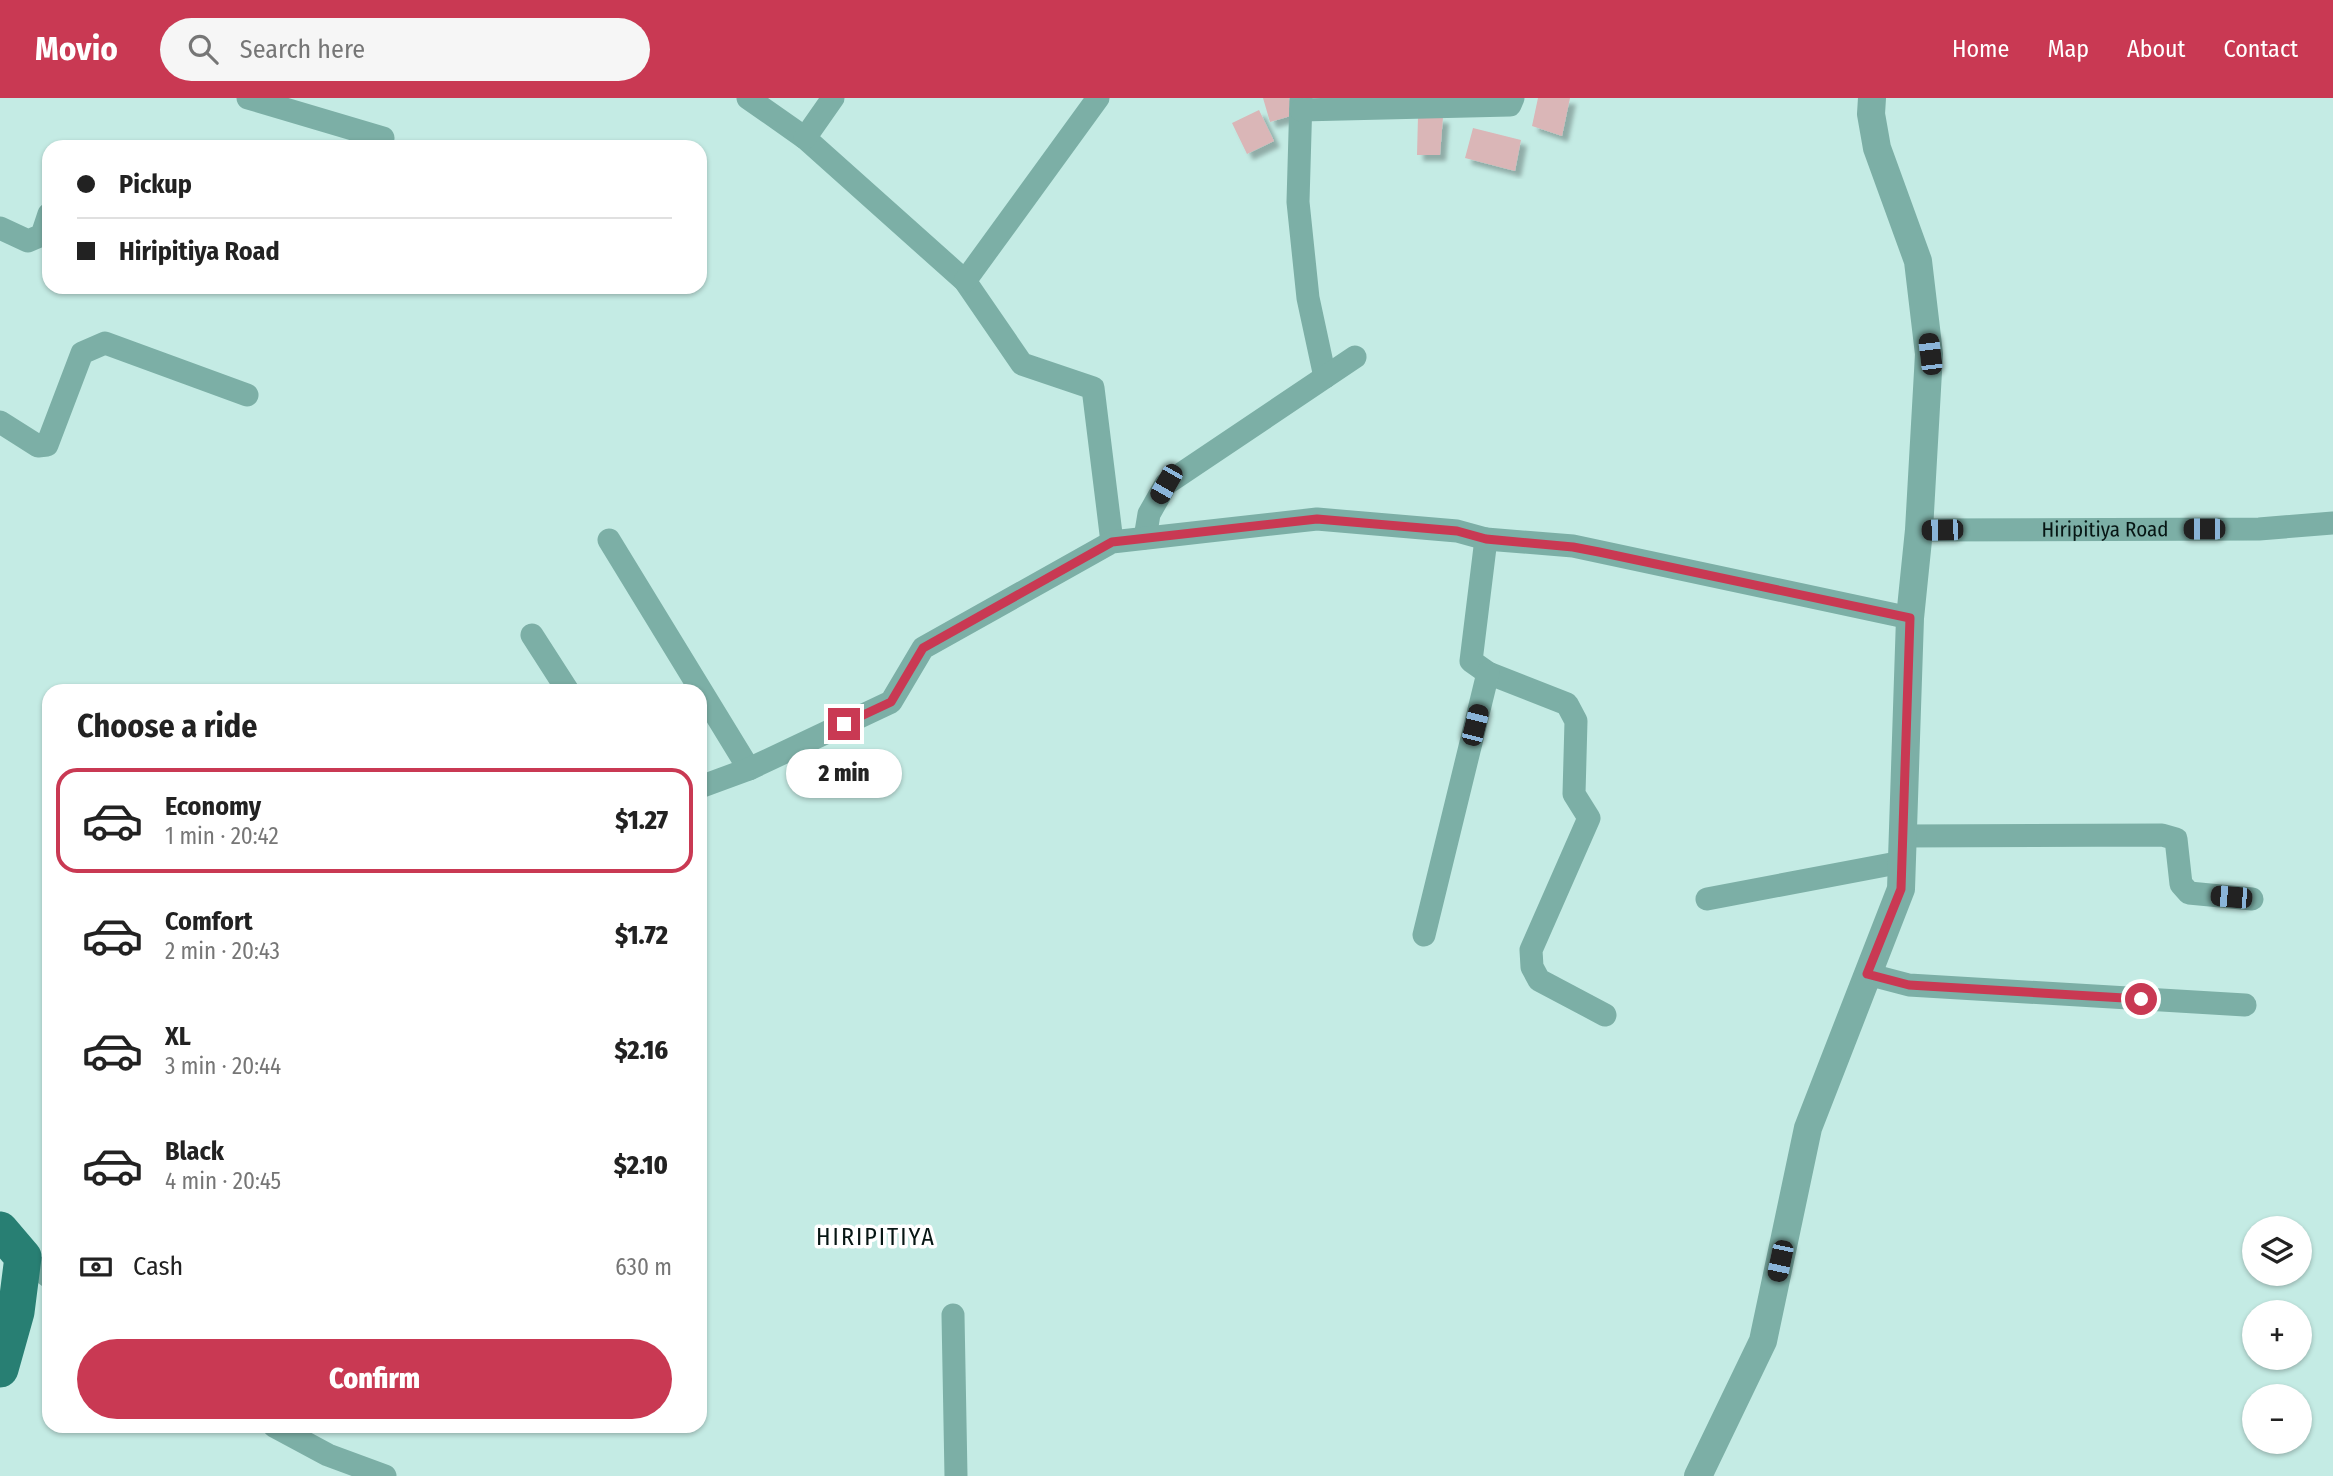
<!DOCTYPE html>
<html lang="en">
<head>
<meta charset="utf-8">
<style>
  :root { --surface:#fff; --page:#f6f6f6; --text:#222; --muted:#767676; --line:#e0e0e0; --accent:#c93953 }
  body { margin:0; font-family:"Fira Sans Condensed",sans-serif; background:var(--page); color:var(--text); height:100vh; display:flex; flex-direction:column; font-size:26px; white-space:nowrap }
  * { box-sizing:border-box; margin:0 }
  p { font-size:23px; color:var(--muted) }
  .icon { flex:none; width:38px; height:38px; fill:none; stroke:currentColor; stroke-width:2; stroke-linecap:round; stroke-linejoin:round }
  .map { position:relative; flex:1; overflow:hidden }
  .side { position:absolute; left:42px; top:586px; width:665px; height:749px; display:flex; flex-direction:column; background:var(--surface); border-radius:21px; box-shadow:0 2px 5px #0004 }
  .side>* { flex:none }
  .banner { position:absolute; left:42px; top:42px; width:665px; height:154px; border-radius:21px; box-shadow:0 2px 5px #0004; display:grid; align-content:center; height:154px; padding:0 35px; background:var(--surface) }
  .tools { position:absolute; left:2242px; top:1118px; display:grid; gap:14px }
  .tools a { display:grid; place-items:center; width:70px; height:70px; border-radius:50%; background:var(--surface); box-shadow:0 2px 5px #0004; font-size:35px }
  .end { position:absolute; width:32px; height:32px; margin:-16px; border:9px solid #c93953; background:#fff; box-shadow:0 0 0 4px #fff }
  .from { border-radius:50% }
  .bubble { position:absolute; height:49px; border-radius:24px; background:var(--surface); box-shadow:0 2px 5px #0004; font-size:23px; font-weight:800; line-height:49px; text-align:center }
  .car { position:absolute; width:21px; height:42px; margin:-21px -10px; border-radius:9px; box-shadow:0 0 5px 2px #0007; background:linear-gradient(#222 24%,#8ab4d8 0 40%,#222 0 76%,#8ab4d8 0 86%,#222 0) }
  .banner b { display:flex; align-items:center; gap:24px; height:66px; font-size:26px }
  .banner b+b { border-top:2px solid var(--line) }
  .banner i { width:18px; height:18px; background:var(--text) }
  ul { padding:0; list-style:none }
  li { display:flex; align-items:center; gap:21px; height:105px; margin:0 14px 10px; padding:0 21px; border:4px solid transparent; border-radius:21px }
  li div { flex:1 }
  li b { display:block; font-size:26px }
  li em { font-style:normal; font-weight:800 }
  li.selected { border-color:var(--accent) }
  li>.icon { width:63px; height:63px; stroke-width:1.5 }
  h2 { padding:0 35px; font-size:32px; line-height:84px }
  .pay { display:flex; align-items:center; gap:18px; height:77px; padding:0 35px; font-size:26px }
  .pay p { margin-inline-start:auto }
  .action { display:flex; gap:14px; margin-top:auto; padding:14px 35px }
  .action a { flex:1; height:80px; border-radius:42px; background:var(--accent); color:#fff; font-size:28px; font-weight:800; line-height:80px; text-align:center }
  header { display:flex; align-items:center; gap:42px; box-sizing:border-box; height:98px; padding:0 35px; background:var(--accent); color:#fff }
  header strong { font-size:33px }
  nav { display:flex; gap:38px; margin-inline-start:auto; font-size:24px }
  .search { width:490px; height:63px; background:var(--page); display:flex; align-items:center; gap:18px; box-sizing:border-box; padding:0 24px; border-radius:38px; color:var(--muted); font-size:26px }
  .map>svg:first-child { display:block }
  .building { fill:#dab6b7; filter:url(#shadow) }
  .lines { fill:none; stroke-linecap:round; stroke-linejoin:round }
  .minor { stroke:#7cafa6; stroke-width:23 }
  .tertiary { stroke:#7cafa6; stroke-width:28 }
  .primary { stroke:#287f73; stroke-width:37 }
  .route { stroke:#c93953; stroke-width:9 }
  .labels { text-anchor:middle; stroke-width:7; stroke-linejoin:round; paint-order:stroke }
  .street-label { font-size:21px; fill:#071614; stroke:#fff }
  .quarter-label { font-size:24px; letter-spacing:2px; fill:#071614; stroke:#fff }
</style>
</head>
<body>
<header>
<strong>Movio</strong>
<div class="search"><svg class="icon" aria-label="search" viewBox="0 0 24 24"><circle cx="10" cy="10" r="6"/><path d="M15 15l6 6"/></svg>Search here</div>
<nav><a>Home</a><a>Map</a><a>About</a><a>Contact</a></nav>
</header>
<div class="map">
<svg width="2333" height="1378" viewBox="0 0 2333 1378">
  <defs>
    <filter id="shadow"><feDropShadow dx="6" dy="6" stdDeviation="2" flood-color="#0004"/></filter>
  </defs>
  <rect width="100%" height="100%" fill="#c4ebe4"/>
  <path class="building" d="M1263,0H1289L1294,17L1270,24Z
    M1538,0H1570L1562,38L1532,28Z
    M1259,12L1274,43L1247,56L1232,25Z
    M1418,18L1443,19L1440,57H1417Z
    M1473,30L1521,42L1515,73L1465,60Z"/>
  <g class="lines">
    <g class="minor">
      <path d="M248,0L383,40"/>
      <path d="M748,0L805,40L965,183L1022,266L1093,290L1112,444"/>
      <path d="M1301,0L1298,104L1308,200L1325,279"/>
      <path d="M1301,12L1510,7L1513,0"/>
      <path d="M805,40L833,0"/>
      <path d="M0,130L28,143L42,137L49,116"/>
      <path d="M965,183L1098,0"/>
      <path d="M0,324L38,348L47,347L82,255L105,245L247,297"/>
      <path id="s1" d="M1919,432L2259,431L2333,425"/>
      <path d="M1145,440L1149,416L1166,386L1355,259"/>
      <path d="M1486,441L1471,563L1488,575L1567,606L1576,623L1574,696L1589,720L1531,852L1532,869L1539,882L1605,917"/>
      <path d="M609,442L749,671"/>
      <path d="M532,537L568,593"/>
      <path d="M700,689L749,671L891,604L923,550L1112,444L1317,421L1457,433L1486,441L1573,448L1910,520"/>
      <path d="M1902,738L2162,737L2176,741L2181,786L2189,795L2252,801"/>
      <path d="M1707,801L1902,764"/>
      <path d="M1424,837L1488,575"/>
      <path d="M1867,876L1909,887L2245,907"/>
      <path d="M23,1159L49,1179"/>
      <path d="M953,1217L956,1378"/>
      <path d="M274,1328L328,1357L385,1378"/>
    </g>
    <path class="tertiary" d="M1698,1378L1763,1243L1808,1030L1901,791L1910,520L1919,432L1929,256L1918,163L1877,50L1871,16L1872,0"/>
    <path class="primary" d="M0,1132L23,1159L16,1214L0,1271"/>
  </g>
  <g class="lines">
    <path class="route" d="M844,626L891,604L923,550L1112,444L1317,421L1457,433L1486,441L1573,449L1599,454L1910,520L1901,791L1867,876L1909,887L2141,901"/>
  </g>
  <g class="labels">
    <g class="street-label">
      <text dy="7" stroke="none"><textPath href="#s1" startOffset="186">Hiripitiya Road</textPath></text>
    </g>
    <g class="quarter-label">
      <text x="876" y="1147">HIRIPITIYA</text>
    </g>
  </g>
</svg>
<div class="tools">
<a><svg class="icon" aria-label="layers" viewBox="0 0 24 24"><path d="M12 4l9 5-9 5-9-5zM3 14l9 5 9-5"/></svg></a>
<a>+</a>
<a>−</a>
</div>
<i class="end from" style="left:2141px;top:901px"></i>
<i class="end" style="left:844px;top:626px"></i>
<div class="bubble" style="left:786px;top:651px;width:116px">2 min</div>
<i class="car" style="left:1930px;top:256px;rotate:353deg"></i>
<i class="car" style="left:1166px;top:386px;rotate:210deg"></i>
<i class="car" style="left:2204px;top:431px;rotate:270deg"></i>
<i class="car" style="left:1942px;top:432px;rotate:269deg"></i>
<i class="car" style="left:1475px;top:627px;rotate:14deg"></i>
<i class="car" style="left:2231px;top:799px;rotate:275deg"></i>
<i class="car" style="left:1780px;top:1163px;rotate:192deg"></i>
<div class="banner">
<b><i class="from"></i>Pickup</b>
<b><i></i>Hiripitiya Road</b>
</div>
<section class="side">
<h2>Choose a ride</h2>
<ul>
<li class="selected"><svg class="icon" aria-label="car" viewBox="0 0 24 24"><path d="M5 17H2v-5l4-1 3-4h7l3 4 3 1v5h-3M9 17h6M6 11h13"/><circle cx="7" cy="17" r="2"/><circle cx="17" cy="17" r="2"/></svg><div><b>Economy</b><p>1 min · 20:42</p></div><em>$1.27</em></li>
<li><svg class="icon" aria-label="car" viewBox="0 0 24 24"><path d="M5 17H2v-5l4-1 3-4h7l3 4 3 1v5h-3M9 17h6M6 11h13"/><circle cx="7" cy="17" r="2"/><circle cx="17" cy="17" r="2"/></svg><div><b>Comfort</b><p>2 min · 20:43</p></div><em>$1.72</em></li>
<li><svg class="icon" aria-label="car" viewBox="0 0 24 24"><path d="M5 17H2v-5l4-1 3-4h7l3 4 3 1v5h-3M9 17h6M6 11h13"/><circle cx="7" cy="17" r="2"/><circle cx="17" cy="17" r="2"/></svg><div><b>XL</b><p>3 min · 20:44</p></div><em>$2.16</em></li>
<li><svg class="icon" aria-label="car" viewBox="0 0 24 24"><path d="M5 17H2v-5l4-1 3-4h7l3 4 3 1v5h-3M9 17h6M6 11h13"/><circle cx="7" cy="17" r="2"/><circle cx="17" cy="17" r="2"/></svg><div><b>Black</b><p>4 min · 20:45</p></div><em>$2.10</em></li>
</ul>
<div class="pay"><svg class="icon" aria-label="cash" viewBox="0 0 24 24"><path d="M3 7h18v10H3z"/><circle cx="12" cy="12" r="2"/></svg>Cash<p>630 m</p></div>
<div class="action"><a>Confirm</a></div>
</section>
</div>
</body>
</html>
